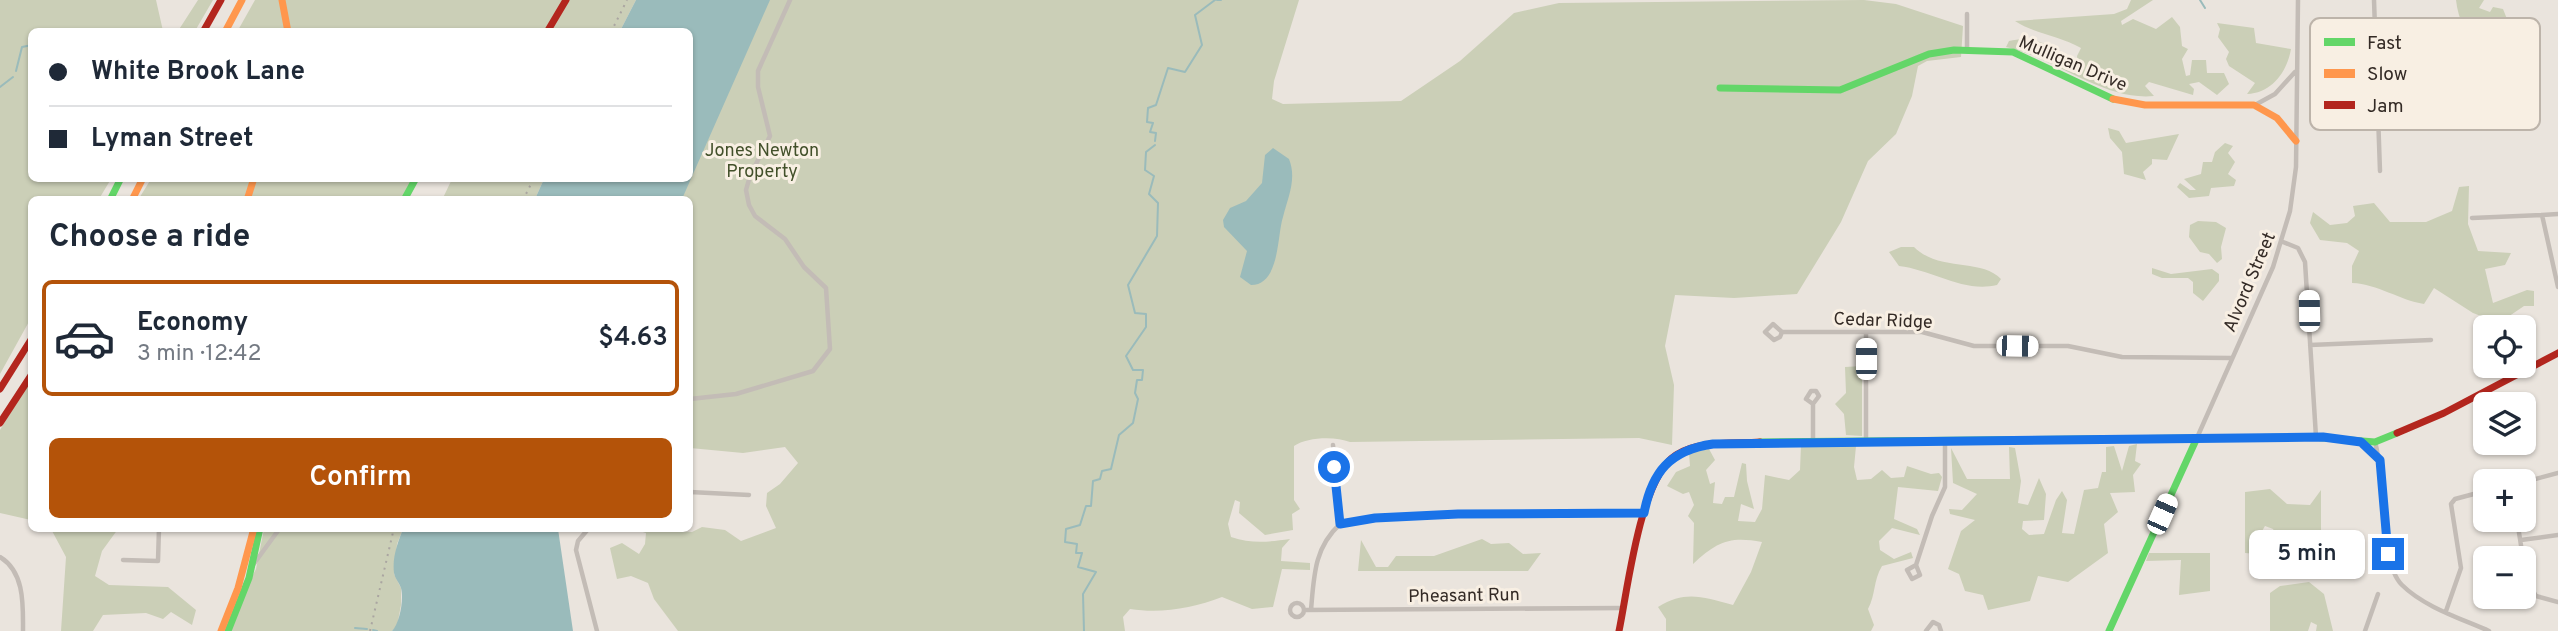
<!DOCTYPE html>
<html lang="en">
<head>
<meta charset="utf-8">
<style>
  :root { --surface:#fff; --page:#f2f2f3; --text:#1f2937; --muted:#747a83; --line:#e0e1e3; --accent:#b45309 }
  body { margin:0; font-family:Overpass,sans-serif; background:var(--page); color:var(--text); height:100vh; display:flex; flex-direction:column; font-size:26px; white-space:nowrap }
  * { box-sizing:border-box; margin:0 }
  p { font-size:23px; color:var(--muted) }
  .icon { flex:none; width:38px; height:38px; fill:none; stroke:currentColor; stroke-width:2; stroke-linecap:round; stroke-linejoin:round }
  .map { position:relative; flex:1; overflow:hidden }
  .details { position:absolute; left:28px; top:196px; width:665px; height:336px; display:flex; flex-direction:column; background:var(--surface); border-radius:10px; box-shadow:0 2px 5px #0004 }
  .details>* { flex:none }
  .banner { position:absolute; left:28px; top:28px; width:665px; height:154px; border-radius:10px; box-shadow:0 2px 5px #0004; display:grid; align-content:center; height:154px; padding:0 21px; background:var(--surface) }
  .buttons { position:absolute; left:2473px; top:315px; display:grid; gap:14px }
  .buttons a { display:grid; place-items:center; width:63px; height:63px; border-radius:10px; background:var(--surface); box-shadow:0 2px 5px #0004; font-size:35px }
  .end { position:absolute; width:32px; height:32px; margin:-16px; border:9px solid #1a73e8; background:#fff; box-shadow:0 0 0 4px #fff }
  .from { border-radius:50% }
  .bubble { position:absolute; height:49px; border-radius:10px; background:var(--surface); box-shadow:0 2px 5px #0004; font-size:23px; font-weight:600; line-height:49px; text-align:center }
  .car { position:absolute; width:21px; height:42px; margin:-21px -10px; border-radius:9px; box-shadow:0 0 5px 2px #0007; background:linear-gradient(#fff 24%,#345 0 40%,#fff 0 76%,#345 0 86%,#fff 0) }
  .banner b { display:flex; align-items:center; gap:24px; height:66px; font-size:26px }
  .banner b+b { border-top:2px solid var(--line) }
  .banner i { width:18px; height:18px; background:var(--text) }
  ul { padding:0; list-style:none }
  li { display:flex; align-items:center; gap:21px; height:116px; margin:0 14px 10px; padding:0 7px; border:4px solid var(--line); border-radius:10px }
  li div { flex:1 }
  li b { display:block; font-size:26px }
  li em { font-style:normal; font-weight:600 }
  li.active { border-color:var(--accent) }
  li>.icon { width:63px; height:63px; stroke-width:1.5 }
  h2 { padding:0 21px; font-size:32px; line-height:84px }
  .button { display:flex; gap:14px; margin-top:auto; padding:14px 21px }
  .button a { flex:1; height:80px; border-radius:10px; background:var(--accent); color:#fff; font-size:28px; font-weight:600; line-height:80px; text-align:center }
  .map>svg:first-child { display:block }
  .green { fill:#cbcfb7 }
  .water { fill:#9abbbb }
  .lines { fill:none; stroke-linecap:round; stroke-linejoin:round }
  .stream { stroke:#9abbbb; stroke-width:2 }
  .street { stroke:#c3bcb6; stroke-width:4.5 }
  .fast { stroke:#63d668; stroke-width:7 }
  .slow { stroke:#ff974d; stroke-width:7 }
  .jam { stroke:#b3261e; stroke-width:7 }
  .rail { stroke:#aaa5a1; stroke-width:2; stroke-dasharray:2 5; stroke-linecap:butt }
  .route { stroke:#1a73e8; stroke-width:9 }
  .labels { text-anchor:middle; stroke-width:6; stroke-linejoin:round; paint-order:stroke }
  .street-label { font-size:18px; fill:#332a25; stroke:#f8efe3 }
  .park-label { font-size:18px; fill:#42502a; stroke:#f8efe3 }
  .key { fill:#f8efe3; stroke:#bdb4aa; stroke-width:2 }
  .key-label { font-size:19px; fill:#332a25 }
</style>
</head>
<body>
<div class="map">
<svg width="2558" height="631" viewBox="0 0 2558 631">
  <rect width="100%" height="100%" fill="#eae4dd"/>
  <path class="green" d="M0,0H156L163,31L32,32V178L111,179L99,199L32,200L31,318L0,374Z
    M198,0H213L195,31H178Z
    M255,0H636L620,31L237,32Z
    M764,0H1299L1274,81L1272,99L1283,104L1401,101L1460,61L1514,13L1559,3L1864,0L1896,4L1963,26L1961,57L1927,61L1918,66L1912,96L1896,134L1868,161L1841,222L1797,294L1734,298L1675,295L1665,346L1674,385L1672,445L1639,438L1350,442C1335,436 1307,437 1294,446V500L1300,509L1292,514L1293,530L1265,535L1239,513L1240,502L1235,500L1228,524L1231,537C1252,544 1268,542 1290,539L1282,548L1281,561L1310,563V570L1282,569L1273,607L1252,609L1222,597C1193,608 1162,614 1130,609L1123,617L1125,631H678L654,599L648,583L631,576L617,579L610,548L622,543L639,554L645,544L646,533L633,529L692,532L702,527L725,530L741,541L776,528L766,506L767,493L780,484L798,463L785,447L743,453L690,448V200L656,199L690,178Z
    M2131,0H2153L2121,21L2122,25L2133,19L2156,29L2172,17L2180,27L2182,46L2188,49L2182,59L2186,76L2190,75L2192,60H2206L2207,73H2224L2229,84L2217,95L2199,82L2189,84L2194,89L2193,95L2149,82L2145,86L2154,96C2103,101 2056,58 2006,47L2009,41C2038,34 2056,49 2078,65L2077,56L2081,48C2060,36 2035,34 2015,21L2114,14L2127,9Z
    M2456,0H2484L2479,8L2490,12L2493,7L2503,9L2507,19L2515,17L2523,25L2518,30L2502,27L2492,33L2490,42L2523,53L2522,64L2517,74L2526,121L2505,120L2487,125L2470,110C2473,91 2476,73 2472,54C2468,35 2458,20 2456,0Z
    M2217,23L2254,28L2256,43L2291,49C2287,72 2272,93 2247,94L2255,83L2229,66L2226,59L2229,52L2218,37L2220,29Z
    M2108,128L2119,131L2126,143L2179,134L2167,160L2152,159V164L2143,172L2146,180L2124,174L2122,152L2110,138Z
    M2225,143L2233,146L2228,153L2235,162L2228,174L2236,180L2234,186L2211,188L2209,196L2189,198L2177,187L2180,183L2190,190H2196L2184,179L2201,174L2203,162H2212L2215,152Z
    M151,179H419L408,199L138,200Z
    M452,179H544L535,199L442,200Z
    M2469,186L2468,224L2478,251L2511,253L2505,265L2485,269L2493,303L2527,290L2534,291V306H2524L2499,323L2473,313L2434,288L2424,304C2399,300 2378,284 2352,283V266L2359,251L2347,243L2320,240L2310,223L2313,212L2330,225L2347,223L2355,216L2353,206L2374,203L2390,222H2426L2452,211L2459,187Z
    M2198,221L2216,222L2226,228L2221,247L2222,259L2217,263L2209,254L2200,252L2189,237L2190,225Z
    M1901,247H1914C1939,272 1981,258 2001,279L1997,285C1963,293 1933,270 1899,266L1889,252Z
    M2152,268L2171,274L2212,269L2219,274V281L2203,301L2193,293V282L2188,278H2162L2152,274Z
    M1862,366V436L1846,435L1844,414L1835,404L1846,393L1845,367Z
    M31,379V520L0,513V430Z
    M2137,444L2135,461L2141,464L2133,475L2135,492L2110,493L2118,512L2104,524L2108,553L2068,582L2038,576L2030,601L1988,610L1983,595L1965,591L1959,574L1948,569L1961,531L1975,520L1950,514L1949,509L1962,510L1977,494L1953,483L1951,448L1967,479H2010L2009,447L2015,448L2021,481L2018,503L2028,505L2039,478L2046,494L2044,520L2023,521L2022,529L2029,535L2044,534L2056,500L2062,491L2067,500L2062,533L2074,534L2084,490L2098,488L2102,472H2106V447L2114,446L2122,471L2129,446Z
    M1801,445L1856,446L1854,467L1857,480L1871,479L1882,470L1891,478L1904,477L1907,466L1931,474L1939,473L1942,477L1938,491L1898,487L1894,519L1917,529L1920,535L1892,528L1879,541L1880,550L1894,559L1911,552L1913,558L1882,566C1873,581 1876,594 1868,609L1874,625L1871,631H1666V619L1658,607C1686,590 1702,597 1733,605L1751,572L1762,542C1729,536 1717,542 1693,564L1694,523L1688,516L1694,505L1689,492L1683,494L1667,486L1676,472L1690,466L1689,453L1709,449L1715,460L1706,470L1710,484L1715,482L1713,503L1722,504L1725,497H1734L1742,463L1746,464L1747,481L1754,509L1741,504L1738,521L1755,522L1762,509L1765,475L1789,480L1800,470Z
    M2270,489L2287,504L2310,505L2321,490V550L2290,559L2281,554V545L2273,529L2265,526L2258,538L2257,554L2245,553V492Z
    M51,529H118L102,551L95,576L109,585L168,587L196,610L192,625L171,612L163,619L146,613L103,615L93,631H61L66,557Z
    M264,529H403L397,544L394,574L401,588V605L397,626L392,631H224L256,569Z
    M1482,539L1491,544L1509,543L1523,554L1541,553L1528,571H1358L1361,540L1376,567H1388L1396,556H1434Z
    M2149,553H2210V591L2179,595L2181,560L2146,561Z
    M2309,582L2324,594L2333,631H2316L2317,625L2311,622L2308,631H2270V593L2280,586Z"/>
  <path class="water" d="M636,0H770L682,199H535L544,179L690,178V32L620,31Z
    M1273,148L1289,159C1297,179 1288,197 1283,217C1277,235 1280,285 1251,285L1240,277L1247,251L1224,227L1223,220L1230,208L1246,201L1262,183L1265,155Z
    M403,529H558L573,631H392C400,623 404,599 401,588C399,582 395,579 394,573C392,557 398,542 403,529Z"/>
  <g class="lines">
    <path class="stream" d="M1217,0H1221
      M2200,0L2205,8
      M16,71L22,47L32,45
      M0,87L13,77
      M1155,141L1156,133L1150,132L1153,123L1147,122L1148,108L1156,105L1168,68L1185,72L1202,45L1195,15L1215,0
      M355,628L367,629
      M373,630L377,631
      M1084,631L1083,594L1096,572L1078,567L1082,553H1076L1077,544L1065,542L1066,529L1080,525L1086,506H1091L1093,481L1100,479L1102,471L1111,469L1119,435L1133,423L1138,399L1135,393L1137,380H1142L1143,370H1133L1126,356L1146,327V314L1135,313L1128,285L1157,236L1158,203L1149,194L1154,176L1145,170L1146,152L1155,145"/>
    <path class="street" d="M2374,0L2380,171
      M1967,51V14
      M2255,105L2275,94L2295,72
      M2542,215L2558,214
      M2472,218L2542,215L2558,287
      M2283,242L2298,248L2305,262L2316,437
      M1782,332L1780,337L1774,340L1765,332L1773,324L1782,332H1922L1974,346H2068L2122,357L2232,358
      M1866,333V442
      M2310,345L2431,340
      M690,399L736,394L813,371L830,349L826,288L804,267L785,239L755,216L749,205L746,190L750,176L770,136L758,87V71L790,0
      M1813,404L1806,399L1811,391H1816L1819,396L1813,404V441
      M2196,440L2273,267L2290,211L2296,167L2298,0
      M2361,442L2377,457
      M2375,442C2386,479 2378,561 2402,585C2424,607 2462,619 2489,631
      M2524,482L2558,473
      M690,492L749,495
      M2517,520L2523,558
      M1340,524L1375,518L1458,514L1644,513
      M589,528L578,541L576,550L597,631
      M2521,540L2558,535
      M0,557C25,572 23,606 23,631
      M123,560L158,561L159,528
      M2524,561L2527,580L2536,596L2558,602
      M253,565L280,528
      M1916,565L1920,575L1912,579L1907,570L1916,565L1932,516L1945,487V442
      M1290 610a7 7 0 1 1 14 0a7 7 0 1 1-14 0Z
      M1304,610L1624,608
      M1311,610C1314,576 1314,548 1340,524L1333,445
      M2446,611L2461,568L2451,504L2455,499L2485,491
      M1926,631L1933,622L1939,625L1941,631
      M2365,631L2378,594"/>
    <path class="fast" d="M1720,88L1840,90L1929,54L1954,50L2013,52L2113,99
      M110,200L121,178
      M404,200L416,178
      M1760,442L2312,437L2375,442L2397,433
      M228,631L249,578L260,528
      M2109,631L2196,440"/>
    <path class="slow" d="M282,0L288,32
      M225,32L242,0
      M2113,99L2145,105H2254L2277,118L2296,141
      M132,200L143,178
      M247,200L254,178
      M221,631L238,588L254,528"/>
    <path class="jam" d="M203,32L221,0
      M547,32L566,0
      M0,389L32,338
      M0,423L32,374
      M2397,433L2444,413L2558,353
      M1619,631C1628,588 1640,478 1676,455C1699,440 1734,444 1760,442"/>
    <path class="rail" d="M611,32L627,0
      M523,200L534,178
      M370,631L394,528"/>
  </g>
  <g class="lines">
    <path class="route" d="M1334,467L1340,524L1375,518L1458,514L1644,513C1652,472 1670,450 1713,444L2323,437L2361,442L2380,460L2388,554"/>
  </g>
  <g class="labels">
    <g class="street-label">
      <text transform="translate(2073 63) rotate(23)" y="6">Mulligan Drive</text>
      <text transform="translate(2249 282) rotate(-67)" y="6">Alvord Street</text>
      <text transform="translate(1883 320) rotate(2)" y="6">Cedar Ridge</text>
      <text transform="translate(1464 595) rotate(-1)" y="6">Pheasant Run</text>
    </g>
    <g class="park-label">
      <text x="762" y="156">Jones Newton<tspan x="762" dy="21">Property</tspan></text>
    </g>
  </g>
  <rect x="2310" y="18" width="230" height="112" rx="10" class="key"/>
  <rect x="2324" y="38" width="31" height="8" fill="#63d668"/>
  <rect x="2324" y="69" width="31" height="9" fill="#ff974d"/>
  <rect x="2324" y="101" width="31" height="8" fill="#b3261e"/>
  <g class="key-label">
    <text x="2367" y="49">Fast</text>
    <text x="2367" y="80">Slow</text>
    <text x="2367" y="112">Jam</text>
  </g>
</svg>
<div class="buttons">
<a><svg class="icon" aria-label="locate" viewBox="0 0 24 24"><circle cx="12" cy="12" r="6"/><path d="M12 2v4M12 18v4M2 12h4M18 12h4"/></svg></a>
<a><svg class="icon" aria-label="layers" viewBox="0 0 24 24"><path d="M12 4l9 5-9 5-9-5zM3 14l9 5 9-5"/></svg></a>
<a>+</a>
<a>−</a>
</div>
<i class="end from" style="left:1334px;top:467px"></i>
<i class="end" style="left:2388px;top:554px"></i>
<div class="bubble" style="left:2249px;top:530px;width:116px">5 min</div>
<i class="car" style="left:2309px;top:311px;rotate:359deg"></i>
<i class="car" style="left:2017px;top:346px;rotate:91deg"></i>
<i class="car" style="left:1866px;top:359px;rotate:0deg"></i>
<i class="car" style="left:2162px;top:514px;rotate:24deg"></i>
<div class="banner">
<b><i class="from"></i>White Brook Lane</b>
<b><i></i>Lyman Street</b>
</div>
<section class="details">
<h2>Choose a ride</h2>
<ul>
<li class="active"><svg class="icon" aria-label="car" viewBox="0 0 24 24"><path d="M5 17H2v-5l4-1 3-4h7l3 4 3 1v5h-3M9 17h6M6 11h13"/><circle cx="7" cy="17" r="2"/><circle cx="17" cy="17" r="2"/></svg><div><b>Economy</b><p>3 min · 12:42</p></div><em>$4.63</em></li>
</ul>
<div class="button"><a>Confirm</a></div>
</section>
</div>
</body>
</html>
